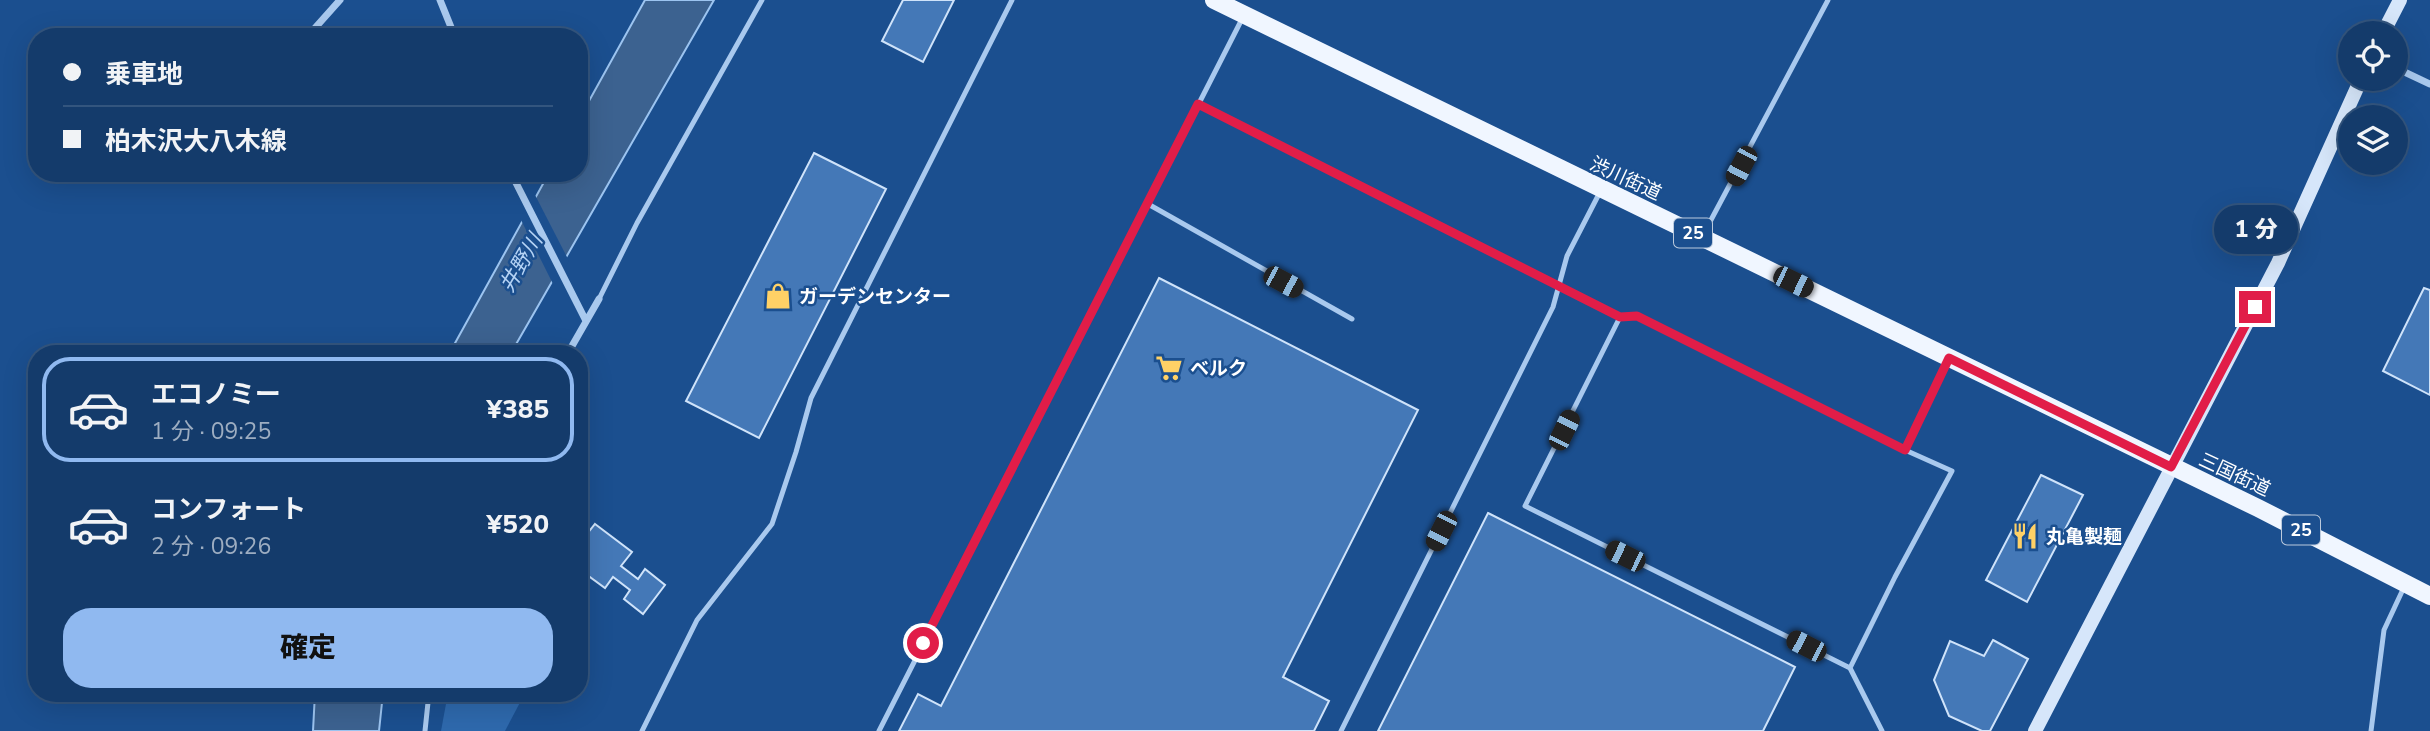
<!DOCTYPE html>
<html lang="ja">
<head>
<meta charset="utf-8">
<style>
  :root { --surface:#143b6b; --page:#1d4271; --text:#f1f3f6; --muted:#9dadc1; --line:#33557e; --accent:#90b9f0 }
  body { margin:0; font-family:"Nunito Sans","Noto Sans JP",sans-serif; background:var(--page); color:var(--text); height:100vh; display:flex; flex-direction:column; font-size:26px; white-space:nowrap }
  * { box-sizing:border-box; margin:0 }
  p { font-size:23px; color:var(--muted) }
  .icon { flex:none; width:38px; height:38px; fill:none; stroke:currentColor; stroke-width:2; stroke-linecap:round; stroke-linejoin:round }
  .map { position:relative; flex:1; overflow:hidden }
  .details { position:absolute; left:28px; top:345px; width:560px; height:357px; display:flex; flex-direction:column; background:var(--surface); border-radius:28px; box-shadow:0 7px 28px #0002,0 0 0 2px var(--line) }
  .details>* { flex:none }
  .top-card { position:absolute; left:28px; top:28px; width:560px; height:154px; border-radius:28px; box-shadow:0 7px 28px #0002,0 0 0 2px var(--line); display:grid; align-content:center; height:154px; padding:0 35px; background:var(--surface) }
  .controls { position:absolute; left:2338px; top:21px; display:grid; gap:14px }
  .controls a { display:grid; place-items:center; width:70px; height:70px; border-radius:50%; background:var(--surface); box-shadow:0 7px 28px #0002,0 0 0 2px var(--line); font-size:35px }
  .end { position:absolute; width:32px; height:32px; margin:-16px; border:9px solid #e11d48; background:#fff; box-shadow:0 0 0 4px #fff }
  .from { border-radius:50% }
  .bubble { position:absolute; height:49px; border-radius:24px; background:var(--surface); box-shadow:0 7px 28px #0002,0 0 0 2px var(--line); font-size:23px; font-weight:800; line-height:49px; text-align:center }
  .car { position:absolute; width:21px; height:42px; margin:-21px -10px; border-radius:9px; box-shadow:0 0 5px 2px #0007; background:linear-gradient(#222 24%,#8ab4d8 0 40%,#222 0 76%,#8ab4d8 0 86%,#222 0) }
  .top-card b { display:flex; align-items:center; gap:24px; height:66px; font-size:26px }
  .top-card b+b { border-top:2px solid var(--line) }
  .top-card i { width:18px; height:18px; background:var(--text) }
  ul { padding:12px 0 0; list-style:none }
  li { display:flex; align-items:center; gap:21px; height:105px; margin:0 14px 10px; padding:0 21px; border:4px solid transparent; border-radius:28px }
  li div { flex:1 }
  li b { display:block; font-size:26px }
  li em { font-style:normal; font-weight:800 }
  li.on { border-color:var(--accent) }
  li>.icon { width:63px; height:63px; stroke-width:1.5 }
  .action { display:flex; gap:14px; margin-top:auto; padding:14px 35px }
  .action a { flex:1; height:80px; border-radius:28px; background:var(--accent); color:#111; font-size:28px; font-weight:800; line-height:80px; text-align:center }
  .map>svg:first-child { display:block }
  .green { fill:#2e69ad }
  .water { fill:#3c6290; stroke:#9cc4f0; stroke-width:2 }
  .pier { fill:#1b4f8f }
  .building { fill:#4478b7; stroke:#cfe3fa; stroke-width:2 }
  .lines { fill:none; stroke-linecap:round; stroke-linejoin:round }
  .lane { stroke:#a9c9ee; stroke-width:5 }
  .street { stroke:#a9c9ee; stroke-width:7 }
  .secondary { stroke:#d6e6fa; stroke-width:14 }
  .primary { stroke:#f0f6ff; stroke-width:18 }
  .route { stroke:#e11d48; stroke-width:9 }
  .labels { text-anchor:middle; stroke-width:5; stroke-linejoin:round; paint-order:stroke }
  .shield { fill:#1b4f8f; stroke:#bbcadd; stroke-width:2 }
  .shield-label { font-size:18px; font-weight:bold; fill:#fff }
  .street-label { font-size:19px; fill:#fff; stroke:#1b4f8f }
  .poi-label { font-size:19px; font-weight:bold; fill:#fff; stroke:#1b4f8f; text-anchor:start }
  .water-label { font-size:21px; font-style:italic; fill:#b5d3f5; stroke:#1b4f8f }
</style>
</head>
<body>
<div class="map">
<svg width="2430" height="731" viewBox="0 0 2430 731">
  <rect width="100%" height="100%" fill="#1b4f8f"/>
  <path class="green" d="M448,693H525L505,731H441Z"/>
  <path class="water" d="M645,0H714L511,353L449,354L549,173H579V119Z
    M315,693H383L379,731H313Z"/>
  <path class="pier" d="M534,193L569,261L554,286L520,218Z"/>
  <path class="building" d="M903,0H954L923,62L882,41Z
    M814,153L886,189L759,438L686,401Z
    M1159,278L1418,410L1283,677L1329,701L1314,731H899L918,694L941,706Z
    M2424,288L2430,290V395L2383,371Z
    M2041,475L2083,495L2027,602L1986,580Z
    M1488,513L1795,667L1763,731H1378Z
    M595,524L632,552L621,566L638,579L645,569L665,585L643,614L624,599L630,590L613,577L605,588L579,569V544Z
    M1993,640L2028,659L1990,731H1982L1949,716L1934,680L1950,641L1984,656Z"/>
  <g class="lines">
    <path class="lane" d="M1198,104L1620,317L1637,316L1905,450L1952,471L1895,577L1850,668
      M1148,204L1352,319
      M1703,235L1828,0
      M599,299L637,223L762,0
      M1620,317L1525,506L1850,668L1882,731
      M1905,450L1947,362
      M425,731L429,693
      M642,731L697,620L772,524L796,452L811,398L1012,0
      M879,731L1243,17
      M1341,731L1553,307L1567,256L1600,192
      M2371,731L2384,630L2405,585"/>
    <path class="street" d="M440,0L455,37
      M307,37L340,0
      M2396,68L2430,84
      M511,173L586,321
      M568,353L599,299"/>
    <path class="secondary" d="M2383,33L2400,0
      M2035,731L2278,263L2361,79"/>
    <path class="primary" d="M1214,0L2258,508L2430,596"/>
  </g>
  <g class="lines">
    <path class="route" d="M923,643L1198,104L1620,317L1637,316L1905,450L1949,358L2171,467L2255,307"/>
  </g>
  <defs>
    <g id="shop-bare" transform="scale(2.1)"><path d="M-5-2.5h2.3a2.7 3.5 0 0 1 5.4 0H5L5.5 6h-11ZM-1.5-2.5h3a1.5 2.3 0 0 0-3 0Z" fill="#ffd166" stroke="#1b4f8f" stroke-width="2.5" paint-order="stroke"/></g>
    <g id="supermarket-bare" transform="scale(2.1)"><path d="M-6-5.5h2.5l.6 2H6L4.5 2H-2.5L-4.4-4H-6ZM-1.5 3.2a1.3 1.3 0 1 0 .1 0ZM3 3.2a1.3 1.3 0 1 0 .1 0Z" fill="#ffd166" stroke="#1b4f8f" stroke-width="2.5" paint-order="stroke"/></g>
    <g id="restaurant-bare" transform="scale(2.1)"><path d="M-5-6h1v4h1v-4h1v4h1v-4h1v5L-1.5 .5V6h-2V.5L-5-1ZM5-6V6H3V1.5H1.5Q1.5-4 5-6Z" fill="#ffd166" stroke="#1b4f8f" stroke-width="2.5" paint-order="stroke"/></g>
  </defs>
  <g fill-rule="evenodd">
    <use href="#shop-bare" x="778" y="296"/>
    <use href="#supermarket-bare" x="1169" y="368"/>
    <use href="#restaurant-bare" x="2025" y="536"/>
  </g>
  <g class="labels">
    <g class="shield">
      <rect x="1674" y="218.5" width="38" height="29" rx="5"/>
      <rect x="2282" y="515.5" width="38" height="29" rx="5"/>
    </g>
    <g class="shield-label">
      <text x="1693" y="239">25</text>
      <text x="2301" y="536">25</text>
    </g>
    <g class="street-label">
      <text transform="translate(1626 178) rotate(25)" y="7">渋川街道</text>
      <text transform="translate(2235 474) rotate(25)" y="7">三国街道</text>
    </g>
    <g class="poi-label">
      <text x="799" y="303">ガーデンセンター</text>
      <text x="1190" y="375">ベルク</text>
      <text x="2046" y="543">丸亀製麺</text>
    </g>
    <g class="water-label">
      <text transform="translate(521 263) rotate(-60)" y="7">井野川</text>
    </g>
  </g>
</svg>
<div class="controls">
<a><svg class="icon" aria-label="locate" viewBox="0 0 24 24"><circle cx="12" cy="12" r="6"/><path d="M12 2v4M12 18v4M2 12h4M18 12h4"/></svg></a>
<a><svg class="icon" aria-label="layers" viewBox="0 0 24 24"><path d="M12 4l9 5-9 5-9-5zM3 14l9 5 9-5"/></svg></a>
</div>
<i class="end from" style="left:923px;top:643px"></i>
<i class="end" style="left:2255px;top:307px"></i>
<div class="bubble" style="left:2214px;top:205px;width:84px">1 分</div>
<i class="car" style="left:1741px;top:166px;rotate:208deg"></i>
<i class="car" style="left:1283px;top:282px;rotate:118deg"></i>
<i class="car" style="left:1793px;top:282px;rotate:116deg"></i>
<i class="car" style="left:1564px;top:430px;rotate:26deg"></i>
<i class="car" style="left:1441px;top:531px;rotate:207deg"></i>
<i class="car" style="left:1625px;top:556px;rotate:296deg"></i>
<i class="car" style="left:1806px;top:646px;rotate:297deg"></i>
<div class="top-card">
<b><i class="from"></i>乗車地</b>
<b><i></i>柏木沢大八木線</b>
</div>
<section class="details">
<ul>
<li class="on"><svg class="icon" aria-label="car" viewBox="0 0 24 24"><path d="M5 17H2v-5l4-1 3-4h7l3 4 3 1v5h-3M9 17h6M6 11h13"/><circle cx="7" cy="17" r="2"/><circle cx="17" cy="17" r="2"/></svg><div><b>エコノミー</b><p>1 分 · 09:25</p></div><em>¥385</em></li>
<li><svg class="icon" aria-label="car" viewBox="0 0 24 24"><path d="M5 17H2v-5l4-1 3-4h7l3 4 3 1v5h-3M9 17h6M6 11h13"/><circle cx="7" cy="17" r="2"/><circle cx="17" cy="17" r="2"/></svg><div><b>コンフォート</b><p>2 分 · 09:26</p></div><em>¥520</em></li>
</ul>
<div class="action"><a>確定</a></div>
</section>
</div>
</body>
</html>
